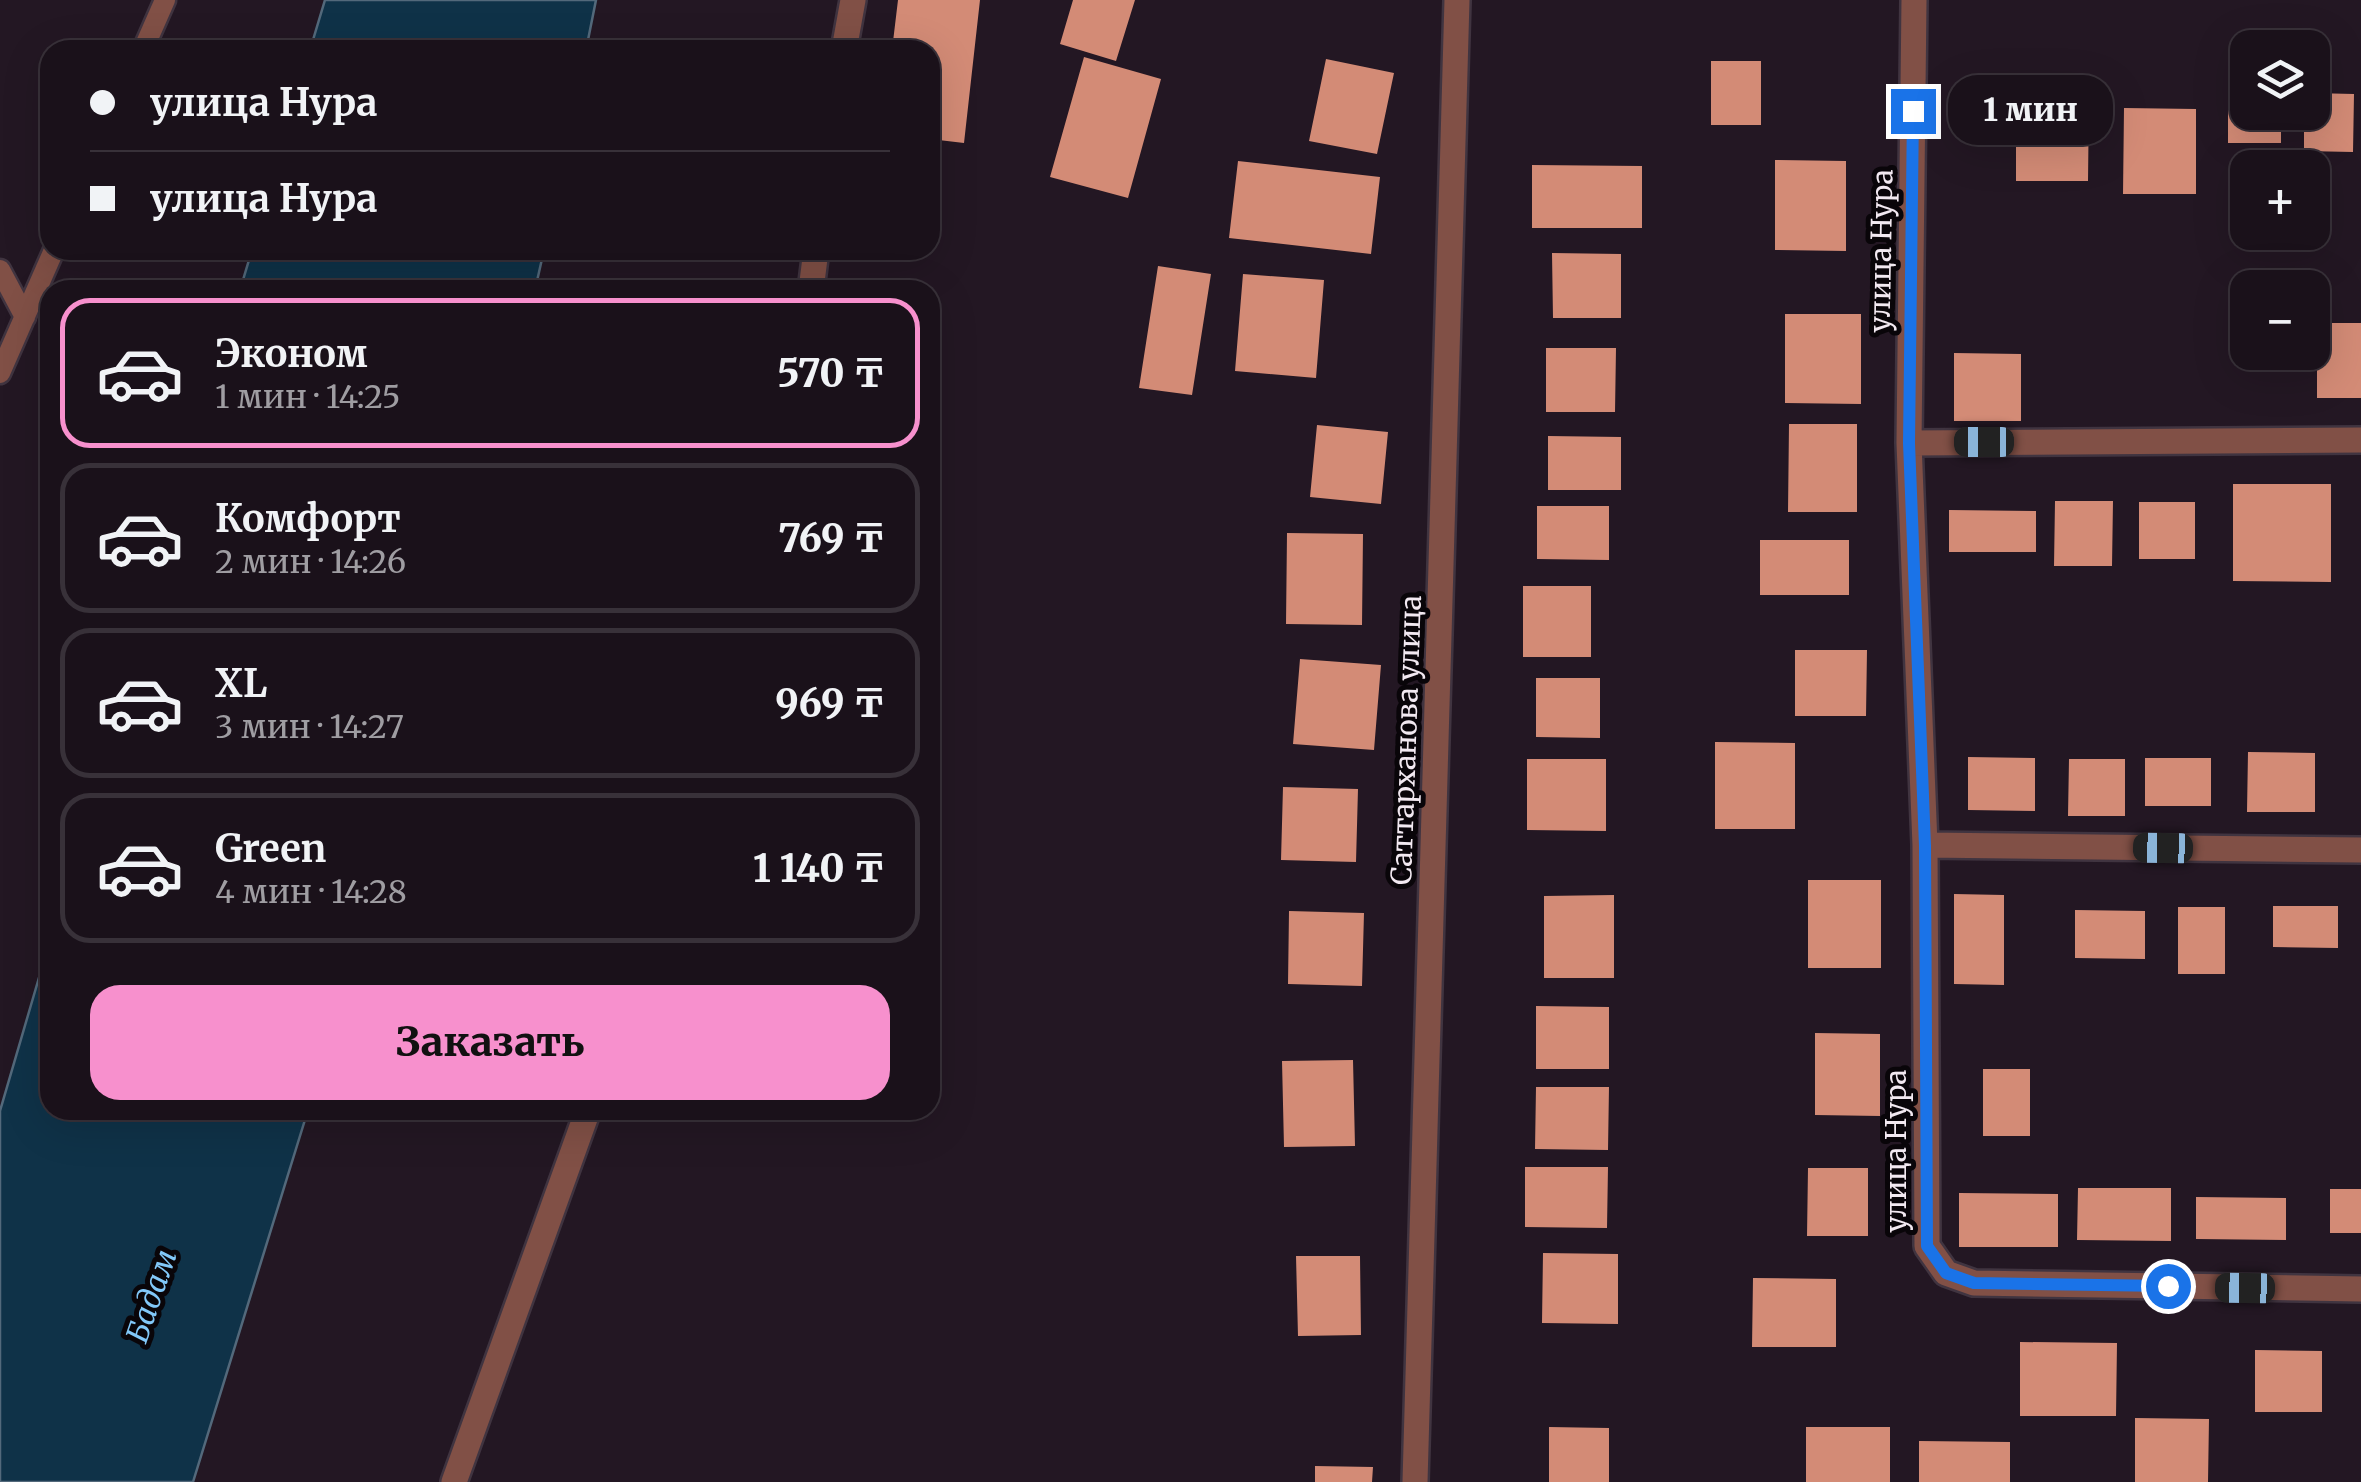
<!DOCTYPE html>
<html lang="ru">
<head>
<meta charset="utf-8">
<style>
  :root { --surface:#1a111a; --page:#271f27; --text:#f1f3f6; --muted:#9f9da2; --line:#383139; --accent:#f790cd }
  body { margin:0; font-family:Merriweather,serif; background:var(--page); color:var(--text); height:100vh; display:flex; flex-direction:column; font-size:38px; white-space:nowrap }
  * { box-sizing:border-box; margin:0 }
  p { font-size:32px; color:var(--muted) }
  .icon { flex:none; width:55px; height:55px; fill:none; stroke:currentColor; stroke-width:2; stroke-linecap:round; stroke-linejoin:round }
  .map { position:relative; flex:1; overflow:hidden }
  .drawer { position:absolute; left:40px; top:280px; width:900px; height:840px; display:flex; flex-direction:column; background:var(--surface); border-radius:30px; box-shadow:0 10px 40px #0002,0 0 0 2px var(--line) }
  .drawer>* { flex:none }
  .top-card { position:absolute; left:40px; top:40px; width:900px; height:220px; border-radius:30px; box-shadow:0 10px 40px #0002,0 0 0 2px var(--line); display:grid; align-content:center; height:220px; padding:0 50px; background:var(--surface) }
  .controls { position:absolute; left:2230px; top:30px; display:grid; gap:20px }
  .controls a { display:grid; place-items:center; width:100px; height:100px; border-radius:20px; background:var(--surface); box-shadow:0 10px 40px #0002,0 0 0 2px var(--line); font-size:50px }
  .end { position:absolute; width:45px; height:45px; margin:-22px; border:12px solid #1a73e8; background:#fff; box-shadow:0 0 0 5px #fff }
  .from { border-radius:50% }
  .bubble { position:absolute; height:70px; border-radius:30px; background:var(--surface); box-shadow:0 10px 40px #0002,0 0 0 2px var(--line); font-size:32px; font-weight:800; line-height:70px; text-align:center }
  .car { position:absolute; width:30px; height:60px; margin:-30px -15px; border-radius:12px; box-shadow:0 0 8px 2px #0007; background:linear-gradient(#222 24%,#8ab4d8 0 40%,#222 0 76%,#8ab4d8 0 86%,#222 0) }
  .top-card b { display:flex; align-items:center; gap:35px; height:95px; font-size:38px }
  .top-card b+b { border-top:2px solid var(--line) }
  .top-card i { width:25px; height:25px; background:var(--text) }
  ul { padding:18px 0 0; list-style:none }
  li { display:flex; align-items:center; gap:30px; height:150px; margin:0 20px 15px; padding:0 30px; border:5px solid var(--line); border-radius:30px }
  li div { flex:1 }
  li b { display:block; font-size:38px }
  li em { font-style:normal; font-weight:800 }
  li.active { border-color:var(--accent) }
  li>.icon { width:90px; height:90px; stroke-width:1.5 }
  .button { display:flex; gap:20px; margin-top:auto; padding:20px 50px }
  .button a { flex:1; height:115px; border-radius:30px; background:var(--accent); color:#111; font-size:40px; font-weight:800; line-height:115px; text-align:center }
  .map>svg:first-child { display:block }
  .water { fill:#0f3248; stroke:#53697b; stroke-width:2.5 }
  .building { fill:#d38b76 }
  .lines { fill:none; stroke-linecap:round; stroke-linejoin:round }
  .service-casing { stroke:#403440; stroke-width:25 }
  .minor-casing { stroke:#403440; stroke-width:30 }
  .tertiary-casing { stroke:#403440; stroke-width:30 }
  .service { stroke:#815046; stroke-width:20 }
  .minor { stroke:#815046; stroke-width:25 }
  .tertiary { stroke:#815046; stroke-width:25 }
  .route { stroke:#1a73e8; stroke-width:12 }
  .labels { text-anchor:middle; stroke-width:10; stroke-linejoin:round; paint-order:stroke }
  .street-label { font-size:28px; fill:#f2e9f1; stroke:#090509 }
  .water-label { font-size:30px; font-style:italic; fill:#82c8f9; stroke:#090509 }
</style>
</head>
<body>
<div class="map">
<svg width="2361" height="1482" viewBox="0 0 2361 1482">
  <rect width="100%" height="100%" fill="#231723"/>
  <path class="water" d="M325,0H596L586,50H310Z
    M252,250H544L535,290H240Z
    M50,940V1110H308L193,1482H0V1111Z"/>
  <path class="building" d="M898,0H980L964,143L930,139V50H892Z
    M1073,0H1135L1116,61L1060,44Z
    M1084,57L1161,79L1128,198L1050,177Z
    M1326,59L1394,73L1377,154L1309,141Z
    M1711,61H1761V125H1711Z
    M2312,93L2354,94L2353,152L2304,151V112H2312Z
    M2016,95L2089,96L2088,181H2016Z
    M2228,95H2248V112H2281V143H2228Z
    M2124,108L2196,109V194H2123Z
    M1775,160L1846,161V251L1775,250Z
    M1238,161L1380,177L1371,254L1229,238Z
    M1532,165L1642,166V228H1532Z
    M1552,253L1621,254V318H1553Z
    M1158,266L1211,274L1192,395L1139,388Z
    M1243,274L1324,280L1316,378L1235,371Z
    M1785,314H1861V404L1785,403Z
    M2317,323H2361V398H2317Z
    M1546,348H1616L1615,412H1546Z
    M1954,353L2021,354V421H1954Z
    M1789,424H1857V512H1788Z
    M1317,425L1388,432L1381,504L1310,497Z
    M1548,436L1621,437V490H1548Z
    M2233,484H2331V582L2233,581Z
    M2055,501H2113L2112,566H2054Z
    M2139,502H2195V559H2139Z
    M1537,506H1609V560L1537,559Z
    M1949,510L2036,511V552H1949Z
    M1287,533L1363,534L1362,625L1286,624Z
    M1760,540H1849V595H1760Z
    M1523,586H1591V657H1523Z
    M1795,650H1867L1866,716H1795Z
    M1300,659L1381,665L1374,750L1293,744Z
    M1536,678H1600V738L1536,737Z
    M1715,742L1795,743V829H1715Z
    M2248,752L2315,753V812H2247Z
    M1968,757L2035,758V811L1968,810Z
    M2145,758H2211V806H2145Z
    M1527,759H1606V831L1527,830Z
    M2069,759H2125V816H2068Z
    M1283,787L1358,789L1356,862L1281,860Z
    M1808,880H1881V968H1808Z
    M1954,894L2004,895V985L1954,984Z
    M1614,895V978H1544V896Z
    M2273,906H2338V948L2273,947Z
    M2178,907H2225V974H2178Z
    M2075,910L2145,911V959L2075,958Z
    M1289,911L1364,913L1362,986L1288,984Z
    M1536,1006L1609,1007V1069H1536Z
    M1815,1033L1880,1034V1116L1815,1115Z
    M1353,1060L1355,1146L1284,1147L1282,1061Z
    M1983,1069H2030V1136H1983Z
    M1536,1087H1609L1608,1150L1535,1149Z
    M1525,1167H1608L1607,1228L1525,1227Z
    M1808,1168H1868V1236H1807Z
    M2078,1188H2171V1241L2077,1240Z
    M2330,1189H2361V1233H2330Z
    M1959,1193L2058,1194V1247H1959Z
    M2196,1197L2286,1198V1240L2196,1239Z
    M1543,1253L1618,1254V1324L1542,1323Z
    M1296,1256H1360L1361,1335L1298,1336Z
    M1753,1278L1836,1279V1347H1752Z
    M2020,1342L2117,1343L2116,1416H2020Z
    M2255,1350L2322,1351V1412H2255Z
    M2135,1418L2209,1419L2208,1482H2135Z
    M1549,1427L1609,1428V1482H1549Z
    M1806,1427H1890V1482H1806Z
    M1919,1441L2010,1442V1482H1919Z
    M1315,1466L1373,1467L1372,1482H1315Z"/>
  <g class="lines">
    <g class="service-casing">
      <path id="service" d="M143,50L165,0
        M0,270L25,317
        M0,373L54,250"/>
    </g>
    <g class="minor-casing">
      <path id="minor" d="M1914,0L1909,443L1925,845L1927,1246L1946,1273L1974,1283L2361,1289
        M844,50L853,0
        M811,290L816,250
        M1909,443L2361,440
        M1925,845L2361,850
        M454,1482L588,1110"/>
    </g>
    <g class="tertiary-casing">
      <path id="tertiary" d="M1415,1482L1457,0"/>
    </g>
    <use href="#service" class="service"/>
    <use href="#minor" class="minor"/>
    <use href="#tertiary" class="tertiary"/>
  </g>
  <g class="lines">
    <path class="route" d="M1913,111L1909,443L1925,846L1927,1246L1946,1273L1974,1283L2168,1286"/>
  </g>
  <g class="labels">
    <g class="street-label">
      <text transform="translate(1881 251) rotate(-89)" y="10">улица Нура</text>
      <text transform="translate(1406 740) rotate(-88)" y="10">Саттарханова улица</text>
      <text transform="translate(1896 1151) rotate(-90)" y="10">улица Нура</text>
    </g>
    <g class="water-label">
      <text transform="translate(152 1296) rotate(-71)" y="10">Бадам</text>
    </g>
  </g>
</svg>
<div class="controls">
<a><svg class="icon" aria-label="layers" viewBox="0 0 24 24"><path d="M12 4l9 5-9 5-9-5zM3 14l9 5 9-5"/></svg></a>
<a>+</a>
<a>−</a>
</div>
<i class="end from" style="left:2168px;top:1286px"></i>
<i class="end" style="left:1913px;top:111px"></i>
<div class="bubble" style="left:1948px;top:75px;width:165px">1 мин</div>
<i class="car" style="left:1984px;top:442px;rotate:270deg"></i>
<i class="car" style="left:2163px;top:848px;rotate:271deg"></i>
<i class="car" style="left:2245px;top:1288px;rotate:271deg"></i>
<div class="top-card">
<b><i class="from"></i>улица Нура</b>
<b><i></i>улица Нура</b>
</div>
<section class="drawer">
<ul>
<li class="active"><svg class="icon" aria-label="car" viewBox="0 0 24 24"><path d="M5 17H2v-5l4-1 3-4h7l3 4 3 1v5h-3M9 17h6M6 11h13"/><circle cx="7" cy="17" r="2"/><circle cx="17" cy="17" r="2"/></svg><div><b>Эконом</b><p>1 мин · 14:25</p></div><em>570 ₸</em></li>
<li><svg class="icon" aria-label="car" viewBox="0 0 24 24"><path d="M5 17H2v-5l4-1 3-4h7l3 4 3 1v5h-3M9 17h6M6 11h13"/><circle cx="7" cy="17" r="2"/><circle cx="17" cy="17" r="2"/></svg><div><b>Комфорт</b><p>2 мин · 14:26</p></div><em>769 ₸</em></li>
<li><svg class="icon" aria-label="car" viewBox="0 0 24 24"><path d="M5 17H2v-5l4-1 3-4h7l3 4 3 1v5h-3M9 17h6M6 11h13"/><circle cx="7" cy="17" r="2"/><circle cx="17" cy="17" r="2"/></svg><div><b>XL</b><p>3 мин · 14:27</p></div><em>969 ₸</em></li>
<li><svg class="icon" aria-label="car" viewBox="0 0 24 24"><path d="M5 17H2v-5l4-1 3-4h7l3 4 3 1v5h-3M9 17h6M6 11h13"/><circle cx="7" cy="17" r="2"/><circle cx="17" cy="17" r="2"/></svg><div><b>Green</b><p>4 мин · 14:28</p></div><em>1 140 ₸</em></li>
</ul>
<div class="button"><a>Заказать</a></div>
</section>
</div>
</body>
</html>
